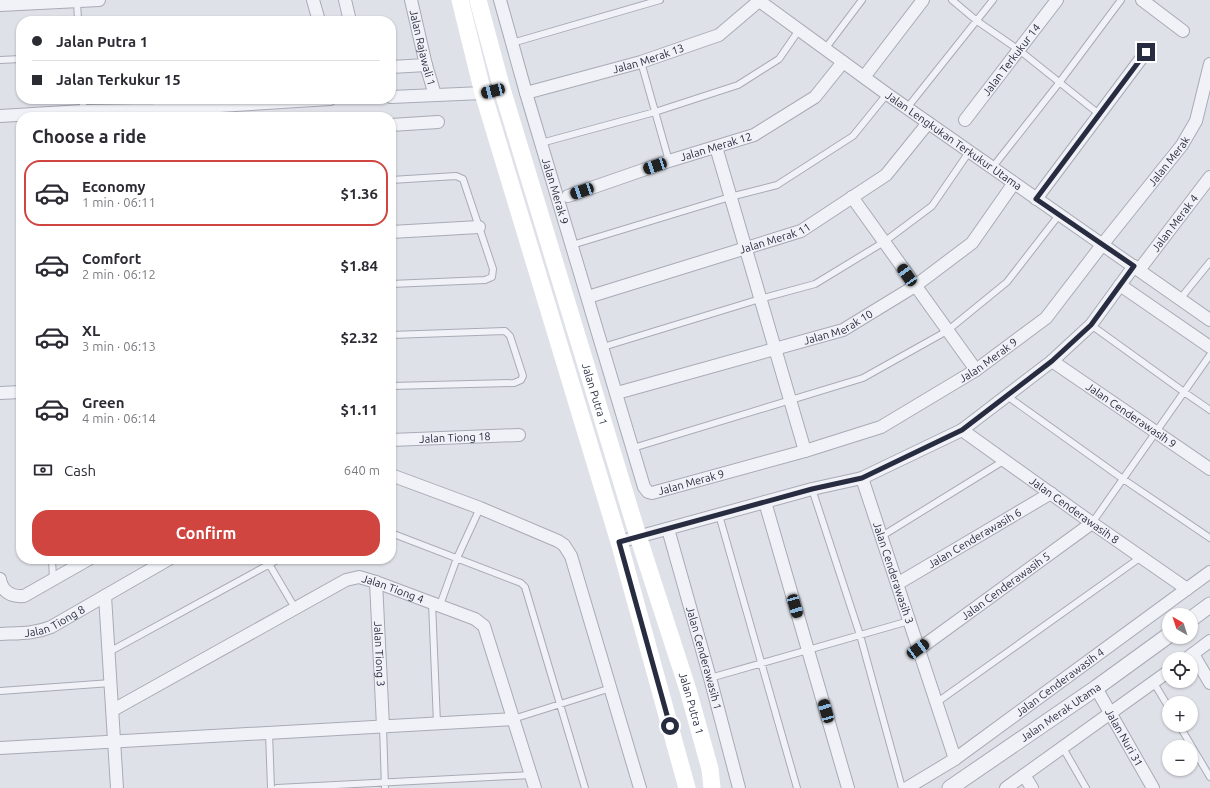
<!DOCTYPE html>
<html lang="en">
<head>
<meta charset="utf-8">
<style>
  :root { --surface:#fff; --page:#f2f2f3; --text:#2b2b33; --muted:#7c7c81; --line:#e1e1e2; --accent:#d14540 }
  body { margin:0; font-family:Ubuntu,sans-serif; background:var(--page); color:var(--text); height:100vh; display:flex; flex-direction:column; font-size:15px; white-space:nowrap }
  * { box-sizing:border-box; margin:0 }
  p { font-size:13px; color:var(--muted) }
  .icon { flex:none; width:22px; height:22px; fill:none; stroke:currentColor; stroke-width:2; stroke-linecap:round; stroke-linejoin:round }
  .map { position:relative; flex:1; overflow:hidden }
  .side { position:absolute; left:16px; top:112px; width:380px; height:452px; display:flex; flex-direction:column; background:var(--surface); border-radius:16px; box-shadow:0 1px 3px #0004 }
  .side>* { flex:none }
  .top-card { position:absolute; left:16px; top:16px; width:380px; height:88px; border-radius:16px; box-shadow:0 1px 3px #0004; display:grid; align-content:center; height:88px; padding:0 16px; background:var(--surface) }
  .needle { width:26px; rotate:321deg }
  .buttons { position:absolute; left:1162px; top:608px; display:grid; gap:8px }
  .buttons a { display:grid; place-items:center; width:36px; height:36px; border-radius:50%; background:var(--surface); box-shadow:0 1px 3px #0004; font-size:20px }
  .end { position:absolute; width:18px; height:18px; margin:-9px; border:5px solid #272c40; background:#fff; box-shadow:0 0 0 2px #fff }
  .from { border-radius:50% }
  .car { position:absolute; width:12px; height:24px; margin:-12px -6px; border-radius:5px; box-shadow:0 0 3px 1px #0007; background:linear-gradient(#222 24%,#8ab4d8 0 40%,#222 0 76%,#8ab4d8 0 86%,#222 0) }
  .top-card b { display:flex; align-items:center; gap:14px; height:38px; font-size:15px }
  .top-card b+b { border-top:1px solid var(--line) }
  .top-card i { width:10px; height:10px; background:var(--text) }
  ul { padding:0; list-style:none }
  li { display:flex; align-items:center; gap:12px; height:66px; margin:0 8px 6px; padding:0 8px; border:2px solid transparent; border-radius:16px }
  li div { flex:1 }
  li b { display:block; font-size:15px }
  li em { font-style:normal; font-weight:700 }
  li.selected { border-color:var(--accent) }
  li>.icon { width:36px; height:36px; stroke-width:1.5 }
  h2 { padding:0 16px; font-size:18px; line-height:48px }
  .pay { display:flex; align-items:center; gap:10px; height:44px; padding:0 16px; font-size:15px }
  .pay p { margin-inline-start:auto }
  .primary-button { display:flex; gap:8px; margin-top:auto; padding:8px 16px }
  .primary-button a { flex:1; height:46px; border-radius:16px; background:var(--accent); color:#fff; font-size:16px; font-weight:700; line-height:46px; text-align:center }
  .map>svg:first-child { display:block }
  .lines { fill:none; stroke-linecap:round; stroke-linejoin:round }
  .service-casing { stroke:#a8abb6; stroke-width:8 }
  .minor-casing { stroke:#a8abb6; stroke-width:14 }
  .tertiary-casing { stroke:#a8abb6; stroke-width:17 }
  .service { stroke:#f1f2f7; stroke-width:6 }
  .minor { stroke:#f1f2f7; stroke-width:12 }
  .tertiary { stroke:#f1f2f7; stroke-width:15 }
  .secondary { stroke:#fff; stroke-width:17 }
  .route { stroke:#272c40; stroke-width:5 }
  .labels { text-anchor:middle; stroke-width:3.5; stroke-linejoin:round; paint-order:stroke }
  .street-label { font-size:11px; fill:#272c40; stroke:#eef0f6 }
</style>
</head>
<body>
<div class="map">
<svg width="1210" height="788" viewBox="0 0 1210 788">
  <rect width="100%" height="100%" fill="#dfe1e8"/>
  <g class="lines">
    <g class="service-casing">
      <path id="service" d="M952,0L977,21L1019,50L1099,114
        M77,1L78,21
        M512,43L660,0
        M825,49L862,0
        M0,60L21,59
        M641,62L669,161
        M83,99V111
        M907,108L993,0
        M541,143L655,112L738,85L779,59L799,30
        M992,168L1059,83L1121,0
        M391,180L456,176L463,179L493,269L492,277L485,280L391,284
        M572,245L730,197L777,185L853,136L887,94
        M1180,299L1210,262
        M1091,325L1184,392L1210,410
        M391,335L505,331L510,336L523,376L521,380L514,383L391,386
        M603,347L760,299L815,284L884,242L932,206L969,152
        M1007,396L1123,479L1210,538
        M633,448L863,378L947,331L1007,282L1059,215
        M812,489L860,635L902,788
        M719,515L797,788
        M1092,523L1210,355
        M391,533L521,583L525,587L585,788
        M882,536L1005,460
        M52,559L53,579
        M266,559L295,608
        M432,603L437,723
        M440,605L457,558L480,508
        M109,652L279,559
        M710,678L909,621
        M1154,683L1169,708
        M0,691L111,683
        M936,703L1141,557
        M513,719L611,688
        M1179,725L1210,777
        M383,726L385,788
        M269,733L271,788
        M1063,748L1086,788
        M277,788L531,775"/>
    </g>
    <g class="minor-casing">
      <g id="minor">
        <path d="M313,0L319,21"/>
        <path d="M345,0L350,21"/>
        <path id="s1" d="M411,0L426,65L435,95"/>
        <path id="s2" d="M500,0L526,93L644,487L648,492L652,493L805,451L881,427L976,370L1046,318L1102,245L1182,145L1196,121L1210,64"/>
        <path id="s3" d="M758,0L887,94L1210,320"/>
        <path d="M1142,0L1183,31"/>
        <path d="M0,5L99,0"/>
        <path d="M391,67L426,65"/>
        <path d="M864,77L923,0"/>
        <path id="s4" d="M526,93L641,62L719,35L759,1"/>
        <path d="M391,97L483,93L502,89"/>
        <path d="M0,116L83,111L154,110L330,99"/>
        <path id="s5" d="M965,120L1057,0"/>
        <path d="M391,125L438,122"/>
        <path d="M716,147L805,451"/>
        <path id="s6" d="M568,196L669,161L754,135L815,97L843,62"/>
        <path d="M852,197L976,370"/>
        <path d="M1036,199L1146,52"/>
        <path d="M391,232L479,227"/>
        <path id="s7" d="M1139,270L1210,177"/>
        <path d="M1120,285L1210,347"/>
        <path id="s8" d="M588,297L801,231L886,175L928,123"/>
        <path id="s9" d="M1052,361L1210,469"/>
        <path d="M0,393L21,392"/>
        <path id="s10" d="M617,393L843,330L915,286L972,243L1014,183"/>
        <path id="s11" d="M962,430L1092,523L1187,589"/>
        <path id="s12" d="M391,440L519,435"/>
        <path d="M391,475L480,508L558,541L564,545L571,556L640,788"/>
        <path id="s13" d="M862,478L955,759"/>
        <path d="M765,502L848,788"/>
        <path id="s14" d="M668,529L710,678L739,788"/>
        <path d="M619,542L812,489L862,478L962,430L1052,361L1091,325L1134,266"/>
        <path d="M0,579C2,592 11,597 24,596L89,559"/>
        <path id="s15" d="M376,582L383,726"/>
        <path id="s16" d="M897,584L1051,493"/>
        <path d="M105,596L117,788"/>
        <path id="s17" d="M0,634C18,633 34,634 51,627L169,559"/>
        <path id="s18" d="M919,649L1092,523"/>
        <path d="M1193,654L1210,683"/>
        <path d="M1186,659L1210,641"/>
        <path id="s19" d="M1096,688L1153,788"/>
        <path id="s20" d="M113,710L346,580L359,577L376,582L475,619L484,626L535,788"/>
        <path d="M0,748L513,719"/>
        <path d="M1024,775L1032,788"/>
        <path id="s21" d="M907,788L955,759L1210,572"/>
        <path d="M1006,788L1169,671"/>
      </g>
    </g>
    <g class="tertiary-casing">
      <g id="tertiary">
        <path d="M1191,619L1210,605"/>
        <path id="s22" d="M950,788L1096,688L1169,635"/>
      </g>
    </g>
    <use href="#service" class="service"/>
    <use href="#minor" class="minor"/>
    <use href="#tertiary" class="tertiary"/>
    <g class="secondary">
      <path d="M460,0L483,93L619,542L687,788"/>
      <path id="s23" d="M478,0L502,89L638,536L688,690L710,769L712,788"/>
    </g>
  </g>
  <g class="lines">
    <path class="route" d="M670,726L619,542L812,489L862,478L962,430L1052,361L1091,325L1134,266L1036,199L1146,52"/>
  </g>
  <g class="labels">
    <g class="street-label">
      <text dy="4" stroke="none"><textPath href="#s1" startOffset="49">Jalan Rajawali 1</textPath></text>
      <text dy="4" stroke="none"><textPath href="#s4" startOffset="127">Jalan Merak 13</textPath></text>
      <text dy="4" stroke="none"><textPath href="#s5" startOffset="76">Jalan Terkukur 14</textPath></text>
      <text dy="4" stroke="none"><textPath href="#s3" startOffset="241">Jalan Lengkukan Terkukur Utama</textPath></text>
      <text dy="4" stroke="none"><textPath href="#s6" startOffset="156">Jalan Merak 12</textPath></text>
      <text dy="4" stroke="none"><textPath href="#s2" startOffset="1154">Jalan Merak</textPath></text>
      <text dy="4" stroke="none"><textPath href="#s2" startOffset="199">Jalan Merak 9</textPath></text>
      <text dy="4" stroke="none"><textPath href="#s7" startOffset="59">Jalan Merak 4</textPath></text>
      <text dy="4" stroke="none"><textPath href="#s8" startOffset="196">Jalan Merak 11</textPath></text>
      <text dy="4" stroke="none"><textPath href="#s10" startOffset="231">Jalan Merak 10</textPath></text>
      <text dy="4" stroke="none"><textPath href="#s2" startOffset="883">Jalan Merak 9</textPath></text>
      <text dy="4" stroke="none"><textPath href="#s23" startOffset="411">Jalan Putra 1</textPath></text>
      <text dy="4" stroke="none"><textPath href="#s9" startOffset="96">Jalan Cenderawasih 9</textPath></text>
      <text dy="4" stroke="none"><textPath href="#s12" startOffset="64">Jalan Tiong 18</textPath></text>
      <text dy="4" stroke="none"><textPath href="#s2" startOffset="559">Jalan Merak 9</textPath></text>
      <text dy="4" stroke="none"><textPath href="#s11" startOffset="138">Jalan Cenderawasih 8</textPath></text>
      <text dy="4" stroke="none"><textPath href="#s16" startOffset="90">Jalan Cenderawasih 6</textPath></text>
      <text dy="4" stroke="none"><textPath href="#s13" startOffset="100">Jalan Cenderawasih 3</textPath></text>
      <text dy="4" stroke="none"><textPath href="#s18" startOffset="107">Jalan Cenderawasih 5</textPath></text>
      <text dy="4" stroke="none"><textPath href="#s20" startOffset="316">Jalan Tiong 4</textPath></text>
      <text dy="4" stroke="none"><textPath href="#s17" startOffset="57">Jalan Tiong 8</textPath></text>
      <text dy="4" stroke="none"><textPath href="#s15" startOffset="72">Jalan Tiong 3</textPath></text>
      <text dy="4" stroke="none"><textPath href="#s14" startOffset="134">Jalan Cenderawasih 1</textPath></text>
      <text dy="4" stroke="none"><textPath href="#s21" startOffset="186">Jalan Cenderawasih 4</textPath></text>
      <text dy="4" stroke="none"><textPath href="#s23" startOffset="735">Jalan Putra 1</textPath></text>
      <text dy="4" stroke="none"><textPath href="#s22" startOffset="134">Jalan Merak Utama</textPath></text>
      <text dy="4" stroke="none"><textPath href="#s19" startOffset="57">Jalan Nuri 31</textPath></text>
    </g>
  </g>
</svg>
<div class="buttons">
<a><svg class="needle" viewBox="-14 -14 28 28"><path d="M0-13l5 13h-10z" fill="#e53935"/><path d="M0 13l5-13h-10z" fill="#7c7c81"/></svg></a>
<a><svg class="icon" aria-label="locate" viewBox="0 0 24 24"><circle cx="12" cy="12" r="6"/><path d="M12 2v4M12 18v4M2 12h4M18 12h4"/></svg></a>
<a>+</a>
<a>−</a>
</div>
<i class="end from" style="left:670px;top:726px"></i>
<i class="end" style="left:1146px;top:52px"></i>
<i class="car" style="left:493px;top:91px;rotate:256deg"></i>
<i class="car" style="left:655px;top:166px;rotate:251deg"></i>
<i class="car" style="left:582px;top:191px;rotate:251deg"></i>
<i class="car" style="left:907px;top:275px;rotate:325deg"></i>
<i class="car" style="left:795px;top:606px;rotate:164deg"></i>
<i class="car" style="left:918px;top:649px;rotate:54deg"></i>
<i class="car" style="left:826px;top:711px;rotate:344deg"></i>
<div class="top-card">
<b><i class="from"></i>Jalan Putra 1</b>
<b><i></i>Jalan Terkukur 15</b>
</div>
<section class="side">
<h2>Choose a ride</h2>
<ul>
<li class="selected"><svg class="icon" aria-label="car" viewBox="0 0 24 24"><path d="M5 17H2v-5l4-1 3-4h7l3 4 3 1v5h-3M9 17h6M6 11h13"/><circle cx="7" cy="17" r="2"/><circle cx="17" cy="17" r="2"/></svg><div><b>Economy</b><p>1 min · 06:11</p></div><em>$1.36</em></li>
<li><svg class="icon" aria-label="car" viewBox="0 0 24 24"><path d="M5 17H2v-5l4-1 3-4h7l3 4 3 1v5h-3M9 17h6M6 11h13"/><circle cx="7" cy="17" r="2"/><circle cx="17" cy="17" r="2"/></svg><div><b>Comfort</b><p>2 min · 06:12</p></div><em>$1.84</em></li>
<li><svg class="icon" aria-label="car" viewBox="0 0 24 24"><path d="M5 17H2v-5l4-1 3-4h7l3 4 3 1v5h-3M9 17h6M6 11h13"/><circle cx="7" cy="17" r="2"/><circle cx="17" cy="17" r="2"/></svg><div><b>XL</b><p>3 min · 06:13</p></div><em>$2.32</em></li>
<li><svg class="icon" aria-label="car" viewBox="0 0 24 24"><path d="M5 17H2v-5l4-1 3-4h7l3 4 3 1v5h-3M9 17h6M6 11h13"/><circle cx="7" cy="17" r="2"/><circle cx="17" cy="17" r="2"/></svg><div><b>Green</b><p>4 min · 06:14</p></div><em>$1.11</em></li>
</ul>
<div class="pay"><svg class="icon" aria-label="cash" viewBox="0 0 24 24"><path d="M3 7h18v10H3z"/><circle cx="12" cy="12" r="2"/></svg>Cash<p>640 m</p></div>
<div class="primary-button"><a>Confirm</a></div>
</section>
</div>
</body>
</html>
